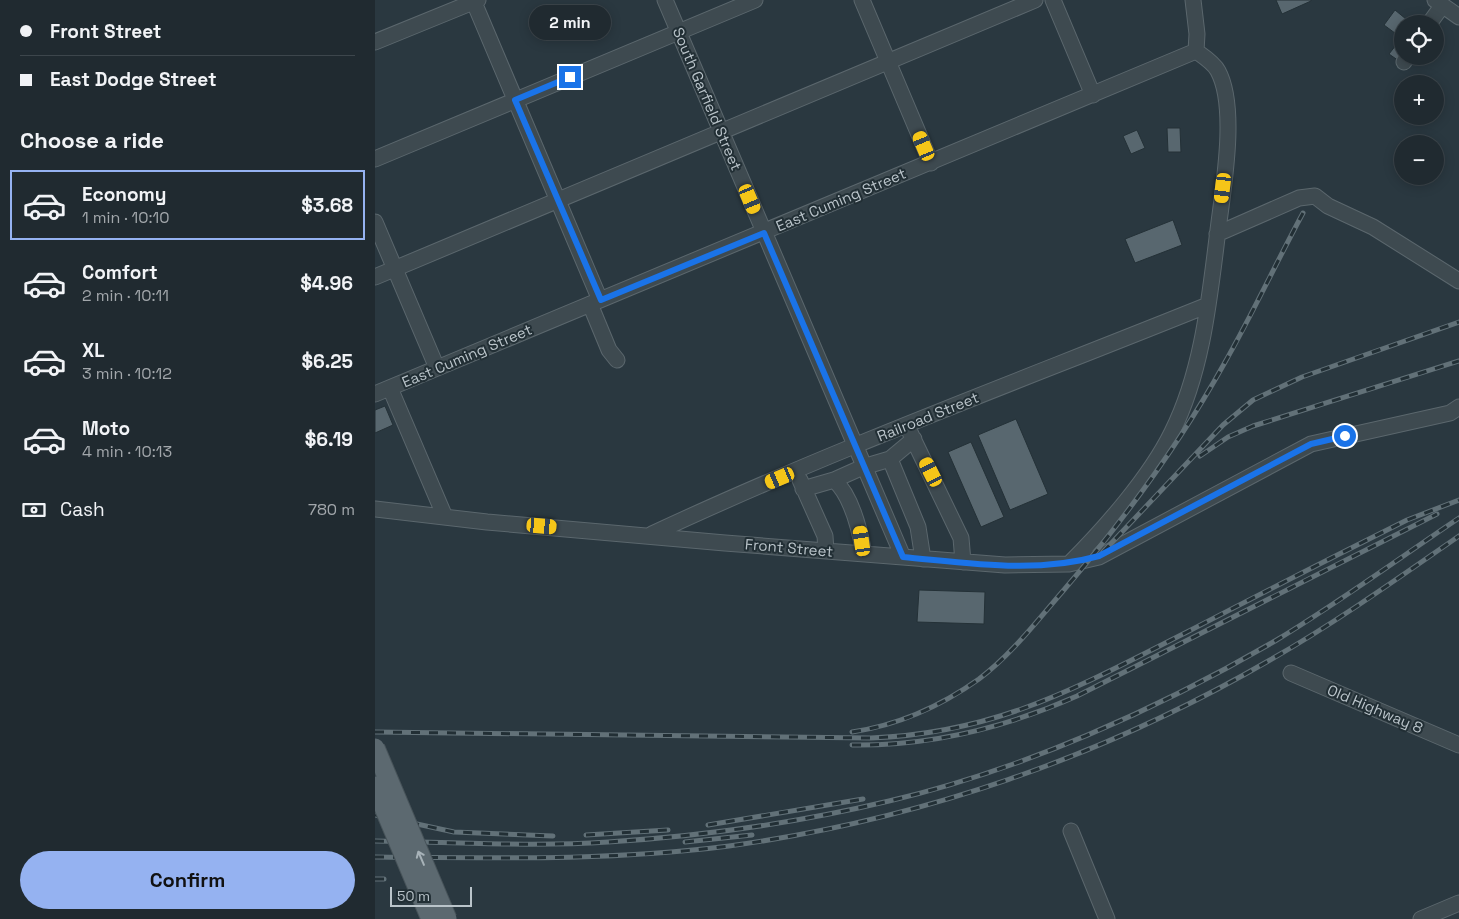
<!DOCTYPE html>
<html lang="en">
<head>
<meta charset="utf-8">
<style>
  :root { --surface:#202a30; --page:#2d363c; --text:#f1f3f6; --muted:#a2a7ab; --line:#3d464c; --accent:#95b2f1 }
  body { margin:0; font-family:"Space Grotesk",sans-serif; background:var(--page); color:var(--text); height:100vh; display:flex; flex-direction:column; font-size:19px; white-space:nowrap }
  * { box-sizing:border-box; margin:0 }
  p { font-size:16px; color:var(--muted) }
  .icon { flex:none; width:28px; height:28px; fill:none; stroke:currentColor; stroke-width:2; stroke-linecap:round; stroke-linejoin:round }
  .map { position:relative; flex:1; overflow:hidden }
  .side { display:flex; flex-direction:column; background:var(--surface); width:375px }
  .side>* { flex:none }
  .hud { display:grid; align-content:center; height:110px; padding:0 20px; background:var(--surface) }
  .buttons { position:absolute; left:1019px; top:15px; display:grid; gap:10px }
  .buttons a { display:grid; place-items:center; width:50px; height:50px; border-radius:50%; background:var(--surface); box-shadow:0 2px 12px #0003,0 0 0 1px var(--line); font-size:25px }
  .scale { position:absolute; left:15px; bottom:12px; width:82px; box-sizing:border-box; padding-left:5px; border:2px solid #bac4ca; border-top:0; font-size:14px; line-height:18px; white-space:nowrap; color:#bac4ca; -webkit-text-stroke:4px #222f35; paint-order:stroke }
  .end { position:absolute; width:22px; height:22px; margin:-11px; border:6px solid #1a73e8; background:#fff; box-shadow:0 0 0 2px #fff }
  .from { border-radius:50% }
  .bubble { position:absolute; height:35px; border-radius:18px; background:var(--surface); box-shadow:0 2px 12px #0003,0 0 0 1px var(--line); font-size:16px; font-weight:800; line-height:35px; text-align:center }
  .car { position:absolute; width:15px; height:30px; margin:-15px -8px; border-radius:6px; box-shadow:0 0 4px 1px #0007; background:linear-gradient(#f5c518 24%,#345 0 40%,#f5c518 0 76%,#345 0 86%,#f5c518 0) }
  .hud b { display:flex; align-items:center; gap:18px; height:48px; font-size:19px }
  .hud b+b { border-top:1px solid var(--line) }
  .hud i { width:12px; height:12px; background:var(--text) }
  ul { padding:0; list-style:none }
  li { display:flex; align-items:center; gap:15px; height:70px; margin:0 10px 8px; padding:0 10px; border:2px solid transparent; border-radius:0px }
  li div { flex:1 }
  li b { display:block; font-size:19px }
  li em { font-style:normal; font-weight:800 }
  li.active { border-color:var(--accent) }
  li>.icon { width:45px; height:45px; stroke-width:1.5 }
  h2 { padding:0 20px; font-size:22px; line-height:60px }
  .pay { display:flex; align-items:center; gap:12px; height:55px; padding:0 20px; font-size:19px }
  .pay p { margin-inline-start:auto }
  .primary-button { display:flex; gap:10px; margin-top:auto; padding:10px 20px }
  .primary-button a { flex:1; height:58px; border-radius:30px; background:var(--accent); color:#111; font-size:20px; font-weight:800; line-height:58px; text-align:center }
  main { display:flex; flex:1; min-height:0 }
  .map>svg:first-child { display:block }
  .building { fill:#58676f; stroke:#243137 }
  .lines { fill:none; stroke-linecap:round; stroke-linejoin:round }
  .minor-casing { stroke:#5b676d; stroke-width:17 }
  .minor { stroke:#3e4a50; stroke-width:15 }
  .rail-casing { stroke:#627178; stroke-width:5 }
  .rail { stroke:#222f35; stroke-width:3; stroke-dasharray:9; stroke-linecap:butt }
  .major-bridge-casing { stroke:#475359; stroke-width:21; stroke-linecap:butt }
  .major-bridge { stroke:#5c6970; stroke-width:19 }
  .oneway { stroke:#a7b2b8 }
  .route { stroke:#1a73e8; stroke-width:6 }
  .labels { text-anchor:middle; stroke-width:4; stroke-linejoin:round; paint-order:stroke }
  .street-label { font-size:15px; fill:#bac4ca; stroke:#222f35 }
</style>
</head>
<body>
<main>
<section class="side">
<div class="hud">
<b><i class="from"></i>Front Street</b>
<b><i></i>East Dodge Street</b>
</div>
<h2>Choose a ride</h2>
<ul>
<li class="active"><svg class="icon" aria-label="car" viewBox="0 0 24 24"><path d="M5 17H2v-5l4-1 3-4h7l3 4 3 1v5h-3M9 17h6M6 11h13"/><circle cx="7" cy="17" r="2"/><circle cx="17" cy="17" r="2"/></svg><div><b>Economy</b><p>1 min · 10:10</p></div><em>$3.68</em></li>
<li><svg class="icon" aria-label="car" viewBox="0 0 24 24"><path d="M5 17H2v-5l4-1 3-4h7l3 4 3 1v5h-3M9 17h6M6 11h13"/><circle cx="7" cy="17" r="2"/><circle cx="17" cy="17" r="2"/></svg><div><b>Comfort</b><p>2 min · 10:11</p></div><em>$4.96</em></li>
<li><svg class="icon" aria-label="car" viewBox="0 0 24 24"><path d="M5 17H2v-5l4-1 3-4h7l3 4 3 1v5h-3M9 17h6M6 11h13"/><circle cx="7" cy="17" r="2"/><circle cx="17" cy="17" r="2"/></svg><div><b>XL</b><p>3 min · 10:12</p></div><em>$6.25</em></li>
<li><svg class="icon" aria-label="car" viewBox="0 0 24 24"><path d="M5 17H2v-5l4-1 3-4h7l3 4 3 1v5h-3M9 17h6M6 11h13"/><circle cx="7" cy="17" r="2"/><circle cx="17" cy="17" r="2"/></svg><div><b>Moto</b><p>4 min · 10:13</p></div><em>$6.19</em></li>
</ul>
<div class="pay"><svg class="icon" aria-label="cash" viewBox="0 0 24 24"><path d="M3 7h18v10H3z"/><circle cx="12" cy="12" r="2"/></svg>Cash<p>780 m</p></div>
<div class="primary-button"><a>Confirm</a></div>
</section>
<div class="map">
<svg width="1084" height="919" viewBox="0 0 1084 919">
  <rect width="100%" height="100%" fill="#2a3840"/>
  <path class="building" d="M901,0H936V1L907,14Z
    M1020,10L1037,24H1028V39L1009,25Z
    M1021,45L1028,49V55L1024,61L1014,54Z
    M792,128H805L806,152H793Z
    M762,130L770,148L756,154L748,136Z
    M798,220L807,245L760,263L750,239Z
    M10,406L18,425L0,433V410Z
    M641,419L673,494L635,510L603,435Z
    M596,442L629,517L606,527L573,452Z
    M544,590L610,592L609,624L542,622Z"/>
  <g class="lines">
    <g class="minor-casing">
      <path id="minor" d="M98,0L225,300
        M290,0L528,557
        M487,0L556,163
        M678,0L718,95
        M818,0L822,34L821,51
        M1060,0L1084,17
        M1054,24L1067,6
        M0,42L103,0
        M1029,62L1032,56
        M0,159L380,0
        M0,222L62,368
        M842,234L924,198L940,196L953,206L998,227L1084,281
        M0,277L660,0
        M215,304L234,350L242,360
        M15,388L70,517
        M0,394L821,51
        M532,426L586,538L588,562
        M515,459L539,439
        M425,480L450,536L451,551
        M459,480L488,467L515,459L543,527L548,559
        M428,489L459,480C477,496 485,531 489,554
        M0,509L112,522L350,543L630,565L694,564L724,557L936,444L1075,413L1084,407
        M277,534C459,449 647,380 833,305
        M695,563C730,528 775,477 797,432C829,368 835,292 844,222C849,183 862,106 843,71C839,63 828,56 821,51
        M916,673L1084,745
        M696,831L732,919
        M1046,919L1084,903"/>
    </g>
    <use href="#minor" class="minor"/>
    <g class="rail-casing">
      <path id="rail" d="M825,456L853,437L878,426L1084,361
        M728,552L848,425L878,400L927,377L1084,322
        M0,732L496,738C623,733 703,687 812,632C885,594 958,557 1032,520L1084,500
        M477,732C524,725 566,706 604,679C636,655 662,621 688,591C748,521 804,445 849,364C877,315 901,263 928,213
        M477,745C557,746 630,728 702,696L1062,514
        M0,815L79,832L178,836
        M333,825L488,799
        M211,835L293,830
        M0,841C77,842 156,847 233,842C328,836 422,823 514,801C647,770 783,709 900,641C963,603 1023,559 1084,518
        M310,842L377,835
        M0,857C118,858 237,861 354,846C544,820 728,757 895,660C960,623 1022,579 1084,536
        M0,879H9"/>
    </g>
    <use href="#rail" class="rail"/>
    <g class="major-bridge-casing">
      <path id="major-bridge" d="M0,748L72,919
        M0,786L56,919"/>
    </g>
    <use href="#major-bridge" class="major-bridge"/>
  </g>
  <defs><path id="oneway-shaft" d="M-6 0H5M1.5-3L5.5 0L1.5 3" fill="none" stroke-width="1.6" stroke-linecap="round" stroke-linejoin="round" transform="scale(1.25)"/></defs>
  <use class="oneway" href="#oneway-shaft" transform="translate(46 858) rotate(-113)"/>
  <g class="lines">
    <path class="route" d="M195,77L140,100L226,300L389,233L528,557C593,563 660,574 724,556L936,444L970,436"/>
  </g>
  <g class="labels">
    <g class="street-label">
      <text transform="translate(332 99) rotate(67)" y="5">South Garfield Street</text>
      <text transform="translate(466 200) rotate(-23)" y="5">East Cuming Street</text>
      <text transform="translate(92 356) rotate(-23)" y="5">East Cuming Street</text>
      <text transform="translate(553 417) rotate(-22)" y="5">Railroad Street</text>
      <text transform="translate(414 548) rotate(5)" y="5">Front Street</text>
      <text transform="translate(1000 709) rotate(23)" y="5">Old Highway 8</text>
    </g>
  </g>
</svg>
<div class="buttons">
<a><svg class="icon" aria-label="locate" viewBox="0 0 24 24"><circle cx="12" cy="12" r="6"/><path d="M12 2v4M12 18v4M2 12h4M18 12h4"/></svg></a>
<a>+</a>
<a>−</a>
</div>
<div class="scale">50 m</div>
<i class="end from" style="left:970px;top:436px"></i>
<i class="end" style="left:195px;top:77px"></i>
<div class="bubble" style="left:154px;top:5px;width:82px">2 min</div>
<i class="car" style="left:549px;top:146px;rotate:337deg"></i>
<i class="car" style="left:848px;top:188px;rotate:187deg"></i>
<i class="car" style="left:375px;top:199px;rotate:157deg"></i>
<i class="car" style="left:556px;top:472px;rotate:333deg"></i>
<i class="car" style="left:405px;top:478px;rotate:247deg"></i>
<i class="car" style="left:167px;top:526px;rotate:95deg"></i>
<i class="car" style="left:487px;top:541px;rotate:352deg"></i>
</div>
</main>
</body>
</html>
